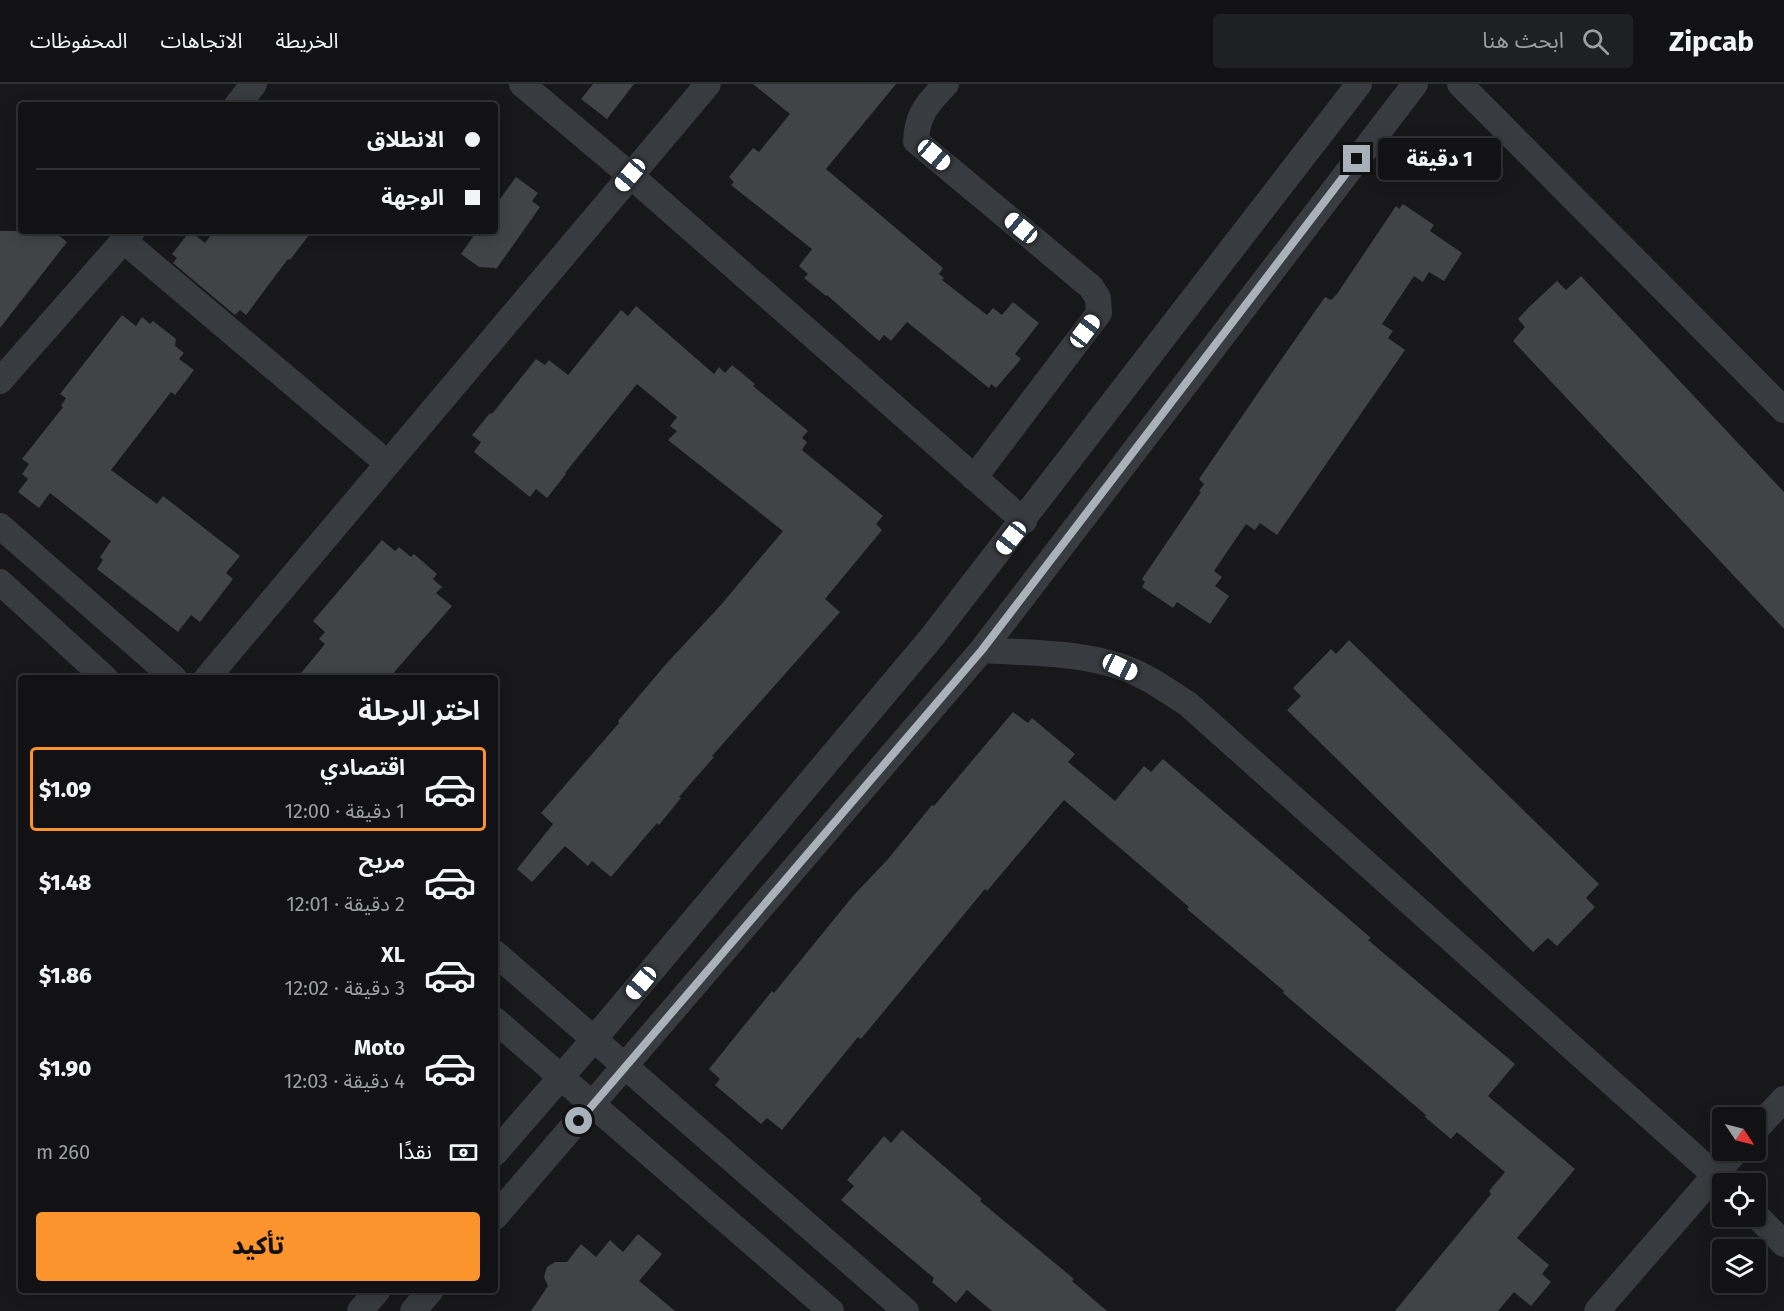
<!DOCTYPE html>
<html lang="ar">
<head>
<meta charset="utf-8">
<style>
  :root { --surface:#121214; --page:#1f2022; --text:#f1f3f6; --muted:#9c9ea0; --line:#313234; --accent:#fc942e }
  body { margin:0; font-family:"Fira Sans","Noto Sans Arabic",sans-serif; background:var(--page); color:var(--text); direction:rtl; height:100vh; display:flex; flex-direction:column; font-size:22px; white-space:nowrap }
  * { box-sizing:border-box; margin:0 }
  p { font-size:20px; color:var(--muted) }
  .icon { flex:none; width:33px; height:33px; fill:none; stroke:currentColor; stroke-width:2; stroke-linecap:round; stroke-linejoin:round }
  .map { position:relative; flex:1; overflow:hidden; direction:ltr }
  .sheet { position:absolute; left:18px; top:591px; width:480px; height:618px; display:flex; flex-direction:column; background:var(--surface); border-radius:6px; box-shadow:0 3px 15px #0003,0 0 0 2px var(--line); direction:rtl }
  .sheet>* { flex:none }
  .hud { position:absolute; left:18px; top:18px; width:480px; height:132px; border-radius:6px; box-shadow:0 3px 15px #0003,0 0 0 2px var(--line); direction:rtl; display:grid; align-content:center; height:132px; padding:0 18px; background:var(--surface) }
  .needle { width:39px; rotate:125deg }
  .tools { position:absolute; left:1712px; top:1023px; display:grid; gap:12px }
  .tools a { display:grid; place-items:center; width:54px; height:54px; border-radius:6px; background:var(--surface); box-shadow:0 3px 15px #0003,0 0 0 2px var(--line); font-size:30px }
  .end { position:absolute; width:27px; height:27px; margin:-14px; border:8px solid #a9b1bb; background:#111; box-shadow:0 0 0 3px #111 }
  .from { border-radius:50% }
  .bubble { position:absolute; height:42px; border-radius:6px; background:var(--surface); box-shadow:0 3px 15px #0003,0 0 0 2px var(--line); font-size:20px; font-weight:800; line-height:42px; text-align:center; direction:rtl }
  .car { position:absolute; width:18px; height:36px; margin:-18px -9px; border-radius:8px; box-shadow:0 0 4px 2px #0007; background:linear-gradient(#fff 24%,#345 0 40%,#fff 0 76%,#345 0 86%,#fff 0) }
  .hud b { display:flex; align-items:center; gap:21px; height:57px; font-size:22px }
  .hud b+b { border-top:2px solid var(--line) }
  .hud i { width:15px; height:15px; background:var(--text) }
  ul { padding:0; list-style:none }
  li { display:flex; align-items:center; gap:18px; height:84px; margin:0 12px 9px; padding:0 6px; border:3px solid transparent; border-radius:6px }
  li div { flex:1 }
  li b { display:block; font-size:22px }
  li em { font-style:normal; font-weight:800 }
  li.on { border-color:var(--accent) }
  li>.icon { width:54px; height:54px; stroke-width:1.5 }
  h2 { padding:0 18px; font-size:27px; line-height:72px }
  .pay { display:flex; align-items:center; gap:15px; height:66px; padding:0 18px; font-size:22px }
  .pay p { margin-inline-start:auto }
  .button { display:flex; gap:12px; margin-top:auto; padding:12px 18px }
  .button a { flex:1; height:69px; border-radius:6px; background:var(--accent); color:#111; font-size:24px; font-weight:800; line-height:69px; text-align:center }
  header { display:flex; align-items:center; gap:36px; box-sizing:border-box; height:84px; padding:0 30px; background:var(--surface); border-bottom:2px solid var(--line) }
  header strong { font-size:28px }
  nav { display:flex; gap:33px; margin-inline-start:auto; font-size:21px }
  .search { width:420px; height:54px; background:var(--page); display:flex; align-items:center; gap:15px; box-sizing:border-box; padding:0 21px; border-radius:6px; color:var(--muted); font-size:22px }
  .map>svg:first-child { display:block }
  .building { fill:#424347 }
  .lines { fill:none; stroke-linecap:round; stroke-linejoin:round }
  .minor { stroke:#383b3f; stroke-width:26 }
  .route { stroke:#a9b1bb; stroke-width:8 }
</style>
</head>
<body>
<header>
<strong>Zipcab</strong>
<div class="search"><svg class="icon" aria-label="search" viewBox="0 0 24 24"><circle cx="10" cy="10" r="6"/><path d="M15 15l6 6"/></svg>ابحث هنا</div>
<nav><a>الخريطة</a><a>الاتجاهات</a><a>المحفوظات</a></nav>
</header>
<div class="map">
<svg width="1784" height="1227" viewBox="0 0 1784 1227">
  <rect width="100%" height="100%" fill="#18181a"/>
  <path class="building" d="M593,0H634L607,35L581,15Z
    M753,0H896L826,85L943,184L939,190L944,194L942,196L987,231L993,224L1002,231L1013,218L1039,239L1015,270L1021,275L996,304L991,300L989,304L907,238L891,257L884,251L879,257L827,211L826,212L804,194L808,190L799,182L812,165L731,101L734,98L729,93L753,64L759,68L790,30Z
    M516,93L538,109L532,117L540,123L497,184L495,185V184L479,183L461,170L477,147H495V122Z
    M1403,120L1434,141L1430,147L1462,169L1444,197L1429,188L1423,198L1414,192L1382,240L1393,247L1388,254L1405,266L1277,451L1260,439L1255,446L1246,440L1214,487L1222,493L1215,502L1229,512L1210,540L1177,518L1173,524L1142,503L1145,498L1142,495L1201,408L1199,407L1204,400L1199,395L1269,293L1325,213L1331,216L1337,210L1396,122L1399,125Z
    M0,147H53L67,158L0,244Z
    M190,147L205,159L214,147H312L290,176L288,175L246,231L240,226L235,231L173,179L177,174L172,170Z
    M1581,192L1784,408V545L1513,257L1525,243L1518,235L1528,224L1557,197L1566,206Z
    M636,222L714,290L719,283L725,289L732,281L755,300L753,302L808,347L802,354L807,358L802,366L883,432L876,440L882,446L825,515L840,528L712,672L714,673L679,713L681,714L659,741L657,739L611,793L592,777L588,782L565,762L532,798L517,785L553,740L541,729L619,639L618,637L666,580L720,522L783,447L668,356L677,347L670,342L677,333L637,300L565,389L566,390L547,414L536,405L530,413L474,368L481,358L472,351L490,329L492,330L536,275L545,281L549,276L568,291L621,226L628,232Z
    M122,231L136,242L142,233L150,240L153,237L176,255L175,262L184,269L179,275L194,286L175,311L171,308L111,386L157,420L163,412L240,472L226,489L233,495L200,538L191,531L178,548L97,485L103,476L100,473L111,457L50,409L39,424L18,408L28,395L22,390L29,380L22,375L63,323L61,322L66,314L60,310Z
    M382,456L395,467L399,463L411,473L414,470L437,490L433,495L442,503L436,509L452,522L389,594H297L325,560L319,555L325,548L313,537Z
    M1349,556L1599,800L1586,814L1595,823L1557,862L1548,854L1533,868L1287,626L1301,612L1293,604L1331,565L1336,570Z
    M1013,628L1028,639L1032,634L1075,670L1068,678L1115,717L1144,682L1151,688L1163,675L1371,854L1368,856L1515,980L1488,1012L1575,1085L1517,1154L1549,1181L1542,1190L1551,1198L1531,1222L1514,1208L1498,1227H1395L1491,1110L1489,1107L1505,1088L1457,1048L1451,1055L1425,1033L1426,1031L1283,909L1284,907L1187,825L1189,823L1064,716L987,807L985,805L861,955L858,953L782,1046L767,1034L761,1040L715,1001L720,995L709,985L772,907L774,909L853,812L888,775L932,721L934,722Z
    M902,1046L982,1115L980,1117L1074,1195L1072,1197L1107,1227H992L967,1206L956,1219L932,1198L934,1194L841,1116L854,1102L847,1096L884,1052L891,1059Z
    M638,1150L662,1170L639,1197L675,1227H531L548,1202L544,1193L547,1183L555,1178H567L581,1160L596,1173L610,1156L623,1168Z"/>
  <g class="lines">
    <path class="minor" d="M522,0L630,91L1024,437
      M946,0C928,19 917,30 916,57L1091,203L1098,214L1099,229L974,394
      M1460,0L1784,326
      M237,21L254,0
      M124,157L387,379
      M0,297L132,147
      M0,442L174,594
      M0,498L105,594
      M982,566C1028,569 1075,568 1119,582C1144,590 1166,606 1188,620L1725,1100
      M207,594L708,0
      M495,869L906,1227
      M495,936L831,1227
      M1755,1046L1784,1015
      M495,1069L595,954L932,553L1359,0
      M1755,1130L1784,1160
      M495,1133L982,566L1415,0
      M360,1227L378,1206
      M413,1227L431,1206
      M1597,1227L1737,1066"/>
  </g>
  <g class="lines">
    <path class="route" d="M579,1037L982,566L1357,75"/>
  </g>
</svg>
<div class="tools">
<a><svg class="needle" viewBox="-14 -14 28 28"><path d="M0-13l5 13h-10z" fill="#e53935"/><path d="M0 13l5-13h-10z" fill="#9c9ea0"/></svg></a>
<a><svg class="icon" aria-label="locate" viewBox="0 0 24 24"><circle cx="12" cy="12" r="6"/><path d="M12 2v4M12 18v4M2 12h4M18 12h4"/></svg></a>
<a><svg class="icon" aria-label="layers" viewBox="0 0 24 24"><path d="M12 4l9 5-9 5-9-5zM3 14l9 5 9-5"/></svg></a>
</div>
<i class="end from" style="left:579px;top:1037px"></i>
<i class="end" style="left:1357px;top:75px"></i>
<div class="bubble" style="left:1378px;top:54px;width:123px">1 دقيقة</div>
<i class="car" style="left:934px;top:71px;rotate:130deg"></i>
<i class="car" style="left:630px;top:91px;rotate:220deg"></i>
<i class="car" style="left:1021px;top:144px;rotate:310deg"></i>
<i class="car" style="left:1085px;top:247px;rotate:37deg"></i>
<i class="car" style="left:1011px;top:454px;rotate:218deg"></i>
<i class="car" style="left:1120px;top:583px;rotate:115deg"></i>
<i class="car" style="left:641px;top:899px;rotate:220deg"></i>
<div class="hud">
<b><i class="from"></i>الانطلاق</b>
<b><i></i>الوجهة</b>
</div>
<section class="sheet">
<h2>اختر الرحلة</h2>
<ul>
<li class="on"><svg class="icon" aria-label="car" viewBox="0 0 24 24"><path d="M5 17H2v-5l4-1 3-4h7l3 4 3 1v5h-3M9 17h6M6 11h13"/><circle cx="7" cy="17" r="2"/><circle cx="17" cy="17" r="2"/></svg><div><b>اقتصادي</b><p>1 دقيقة · 12:00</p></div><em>$1.09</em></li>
<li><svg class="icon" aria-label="car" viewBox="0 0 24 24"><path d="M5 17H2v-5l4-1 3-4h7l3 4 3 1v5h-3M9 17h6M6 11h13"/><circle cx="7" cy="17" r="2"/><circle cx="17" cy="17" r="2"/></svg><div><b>مريح</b><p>2 دقيقة · 12:01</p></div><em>$1.48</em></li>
<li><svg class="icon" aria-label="car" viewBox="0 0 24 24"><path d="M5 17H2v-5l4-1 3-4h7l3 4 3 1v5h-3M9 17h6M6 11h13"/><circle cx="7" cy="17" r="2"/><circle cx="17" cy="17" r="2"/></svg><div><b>XL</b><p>3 دقيقة · 12:02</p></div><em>$1.86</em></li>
<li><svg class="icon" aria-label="car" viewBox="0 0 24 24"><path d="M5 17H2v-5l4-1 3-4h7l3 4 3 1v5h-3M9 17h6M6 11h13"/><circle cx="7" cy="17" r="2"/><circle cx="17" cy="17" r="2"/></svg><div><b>Moto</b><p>4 دقيقة · 12:03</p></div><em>$1.90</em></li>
</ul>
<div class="pay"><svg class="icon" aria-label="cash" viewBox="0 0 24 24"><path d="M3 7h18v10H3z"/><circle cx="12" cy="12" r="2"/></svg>نقدًا<p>260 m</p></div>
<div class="button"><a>تأكيد</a></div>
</section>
</div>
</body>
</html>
